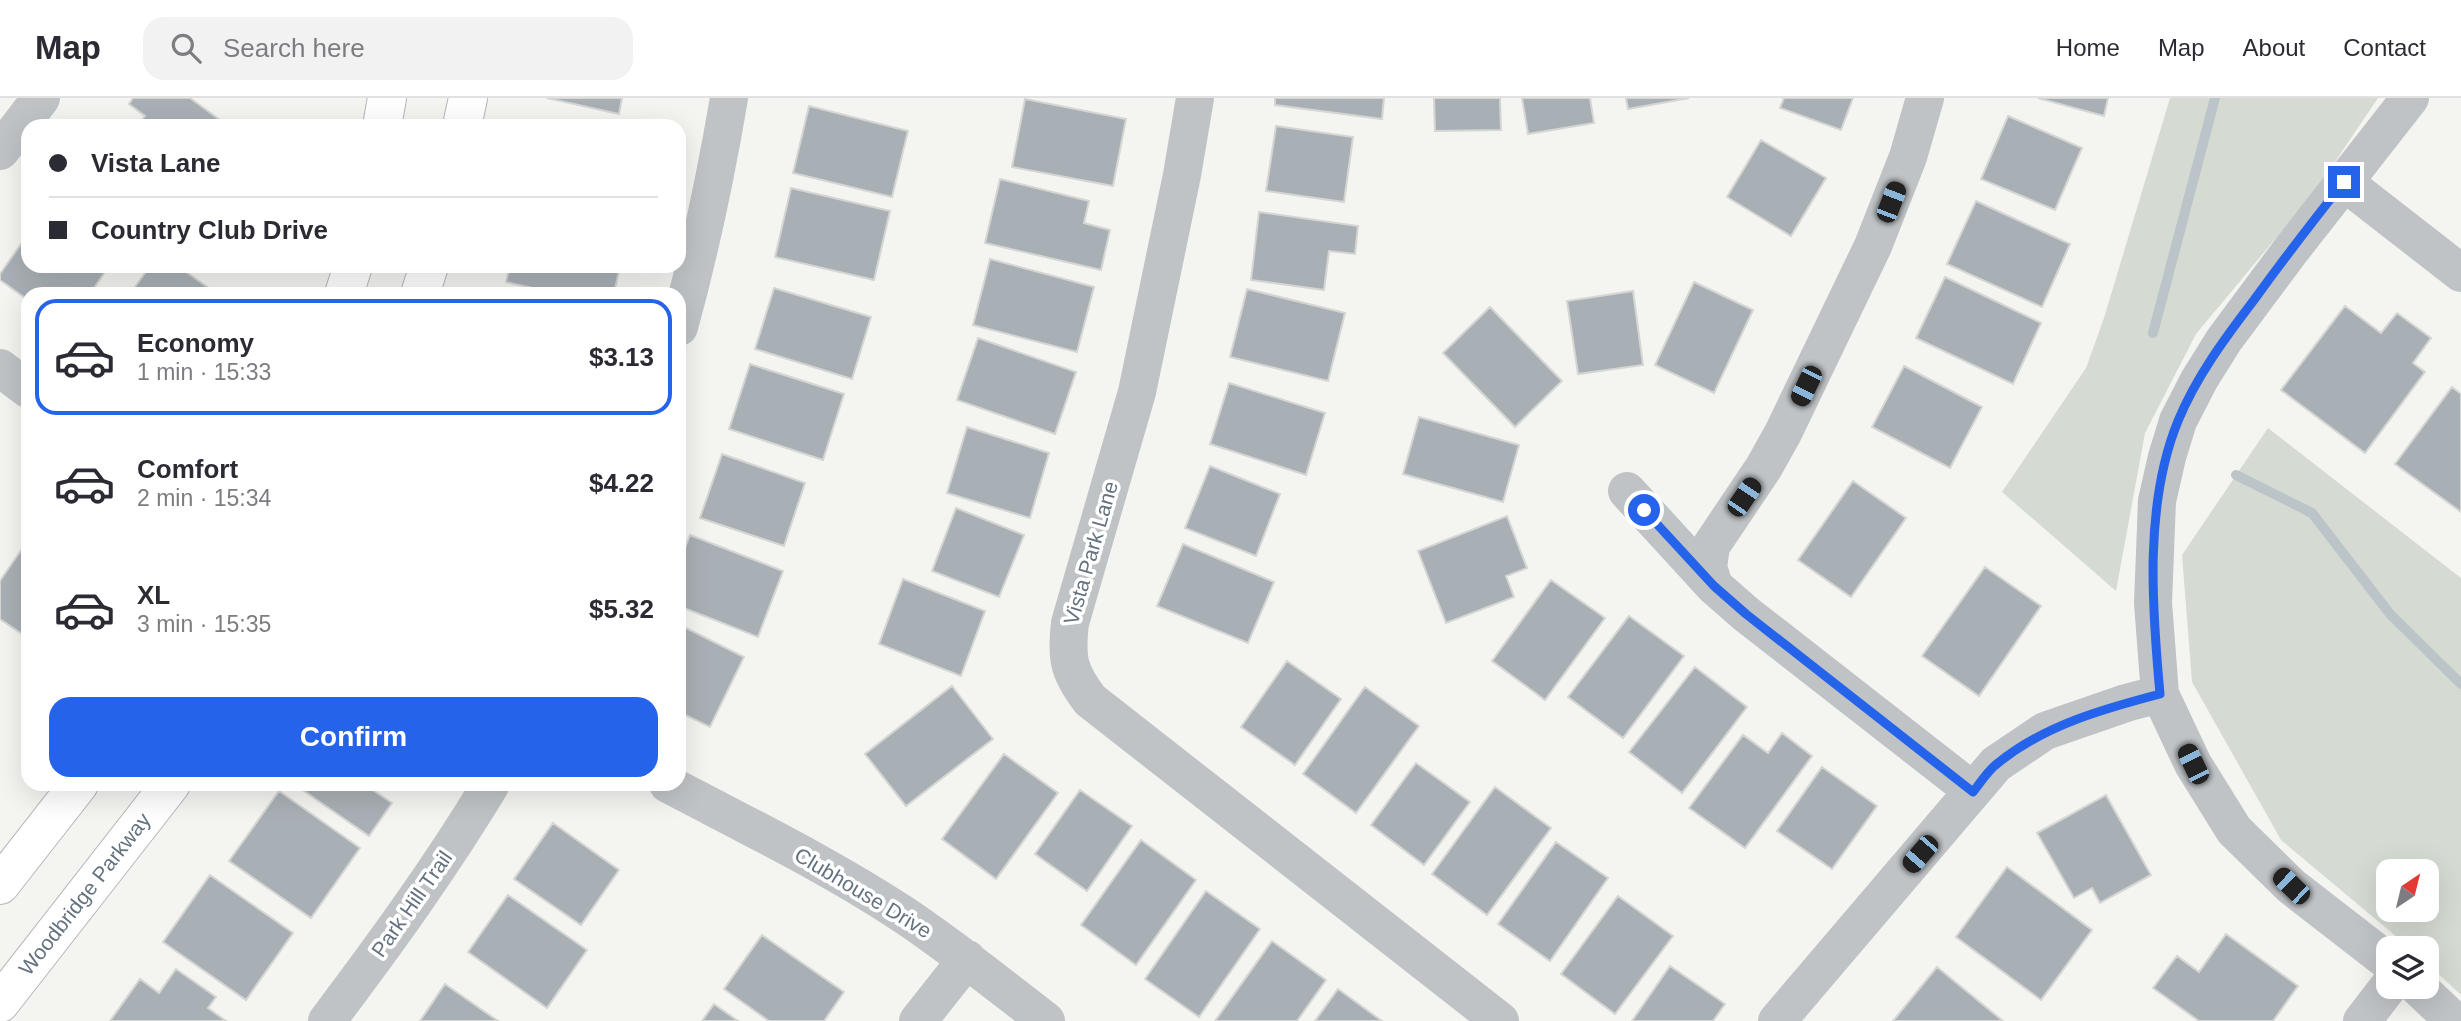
<!DOCTYPE html>
<html lang="en">
<head>
<meta charset="utf-8">
<style>
  :root { --surface:#fff; --page:#f2f2f3; --text:#2b2b33; --muted:#7c7c81; --line:#e1e1e2; --accent:#2563eb }
  body { margin:0; font-family:Helvetica,sans-serif; background:var(--page); color:var(--text); height:100vh; display:flex; flex-direction:column; font-size:26px; white-space:nowrap }
  * { box-sizing:border-box; margin:0 }
  p { font-size:23px; color:var(--muted) }
  .icon { flex:none; width:38px; height:38px; fill:none; stroke:currentColor; stroke-width:2; stroke-linecap:round; stroke-linejoin:round }
  .map { position:relative; flex:1; overflow:hidden }
  .sheet { position:absolute; left:21px; top:189px; width:665px; height:504px; display:flex; flex-direction:column; background:var(--surface); border-radius:21px; box-shadow:0 7px 28px #0002 }
  .sheet>* { flex:none }
  .banner { position:absolute; left:21px; top:21px; width:665px; height:154px; border-radius:21px; box-shadow:0 7px 28px #0002; display:grid; align-content:center; height:154px; padding:0 28px; background:var(--surface) }
  .needle { width:46px; rotate:35deg }
  .tools { position:absolute; left:2376px; top:761px; display:grid; gap:14px }
  .tools a { display:grid; place-items:center; width:63px; height:63px; border-radius:14px; background:var(--surface); box-shadow:0 7px 28px #0002; font-size:35px }
  .end { position:absolute; width:32px; height:32px; margin:-16px; border:9px solid #2563eb; background:#fff; box-shadow:0 0 0 4px #fff }
  .from { border-radius:50% }
  .car { position:absolute; width:21px; height:42px; margin:-21px -10px; border-radius:9px; box-shadow:0 0 5px 2px #0007; background:linear-gradient(#222 24%,#8ab4d8 0 40%,#222 0 76%,#8ab4d8 0 86%,#222 0) }
  .banner b { display:flex; align-items:center; gap:24px; height:66px; font-size:26px }
  .banner b+b { border-top:2px solid var(--line) }
  .banner i { width:18px; height:18px; background:var(--text) }
  ul { padding:12px 0 0; list-style:none }
  li { display:flex; align-items:center; gap:21px; height:116px; margin:0 14px 10px; padding:0 14px; border:4px solid transparent; border-radius:21px }
  li div { flex:1 }
  li b { display:block; font-size:26px }
  li em { font-style:normal; font-weight:700 }
  li.on { border-color:var(--accent) }
  li>.icon { width:63px; height:63px; stroke-width:1.5 }
  .button { display:flex; gap:14px; margin-top:auto; padding:14px 28px }
  .button a { flex:1; height:80px; border-radius:21px; background:var(--accent); color:#fff; font-size:28px; font-weight:700; line-height:80px; text-align:center }
  header { display:flex; align-items:center; gap:42px; box-sizing:border-box; height:98px; padding:0 35px; background:var(--surface); border-bottom:2px solid var(--line) }
  header strong { font-size:33px }
  nav { display:flex; gap:38px; margin-inline-start:auto; font-size:24px }
  .search { width:490px; height:63px; background:var(--page); display:flex; align-items:center; gap:18px; box-sizing:border-box; padding:0 24px; border-radius:21px; color:var(--muted); font-size:26px }
  .map>svg:first-child { display:block }
  .green { fill:#d5dbd2; fill-rule:evenodd }
  .lines { fill:none; stroke-linecap:round; stroke-linejoin:round }
  .stream { stroke:#bbc4c9; stroke-width:10 }
  .building { fill:#a9b0b5; stroke:#d5d6d3; stroke-width:2 }
  .major-casing { stroke:#b3b6ba; stroke-width:40 }
  .minor { stroke:#bfc3c6; stroke-width:38 }
  .major { stroke:#fff; stroke-width:38 }
  .route { stroke:#2563eb; stroke-width:9 }
  .labels { text-anchor:middle; stroke-width:7; stroke-linejoin:round; paint-order:stroke }
  .street-label { font-size:21px; fill:#657280; stroke:#fff }
</style>
</head>
<body>
<header>
<strong>Map</strong>
<div class="search"><svg class="icon" aria-label="search" viewBox="0 0 24 24"><circle cx="10" cy="10" r="6"/><path d="M15 15l6 6"/></svg>Search here</div>
<nav><a>Home</a><a>Map</a><a>About</a><a>Contact</a></nav>
</header>
<div class="map">
<svg width="2461" height="923" viewBox="0 0 2461 923">
  <rect width="100%" height="100%" fill="#f4f4f1"/>
  <path class="green" d="M2170,0H2378L2316,92L2196,236L2145,335L2116,493L2002,394L2086,270L2104,220Z
    M2268,330L2461,480V897L2427,865V850H2410L2281,742L2192,584L2182,457ZM2389,774H2427V812H2389Z"/>
  <g class="lines">
    <path class="stream" d="M2153,235L2215,0
      M2236,377L2312,415L2390,516L2461,586"/>
  </g>
  <path class="building" d="M133,0H190L228,28H137L145,18L129,6Z
    M547,0H622L619,16Z
    M1275,0H1384L1382,21L1275,7Z
    M1434,0H1500L1501,32L1435,33Z
    M1522,0H1590L1594,25L1528,36Z
    M1626,0H1689L1628,11Z
    M1784,0H1853L1841,32L1780,10Z
    M2038,0H2108L2104,18Z
    M1025,1L1126,21L1113,88L1012,69Z
    M809,8L908,33L892,99L793,75Z
    M2008,18L2082,50L2055,112L1981,81Z
    M1276,28L1353,39L1344,104L1266,93Z
    M1761,42L1826,80L1791,138L1727,99Z
    M1000,81L1089,103L1084,125L1110,132L1101,172L985,145Z
    M791,90L890,113L874,182L775,159Z
    M1976,103L2070,146L2042,209L1947,166Z
    M1259,114L1358,128L1355,156L1329,153L1324,192L1251,182Z
    M28,136V168H109L90,196H28V202L0,182V176Z
    M990,161L1094,189L1077,254L973,227Z
    M150,168H178L217,196H130Z
    M510,168H620L614,196H560L506,184Z
    M1945,179L2041,225L2013,286L1916,240Z
    M1694,184L1753,212L1714,295L1655,267Z
    M774,190L871,219L852,281L755,251Z
    M1247,191L1345,215L1328,283L1230,259Z
    M1633,193L1643,267L1578,276L1567,203Z
    M2345,208L2381,235L2397,215L2431,240L2413,265L2425,274L2365,355L2281,292Z
    M1490,209L1562,283L1515,329L1443,255Z
    M978,240L1076,274L1055,336L957,302Z
    M750,266L844,296L823,362L729,331Z
    M1904,268L1982,309L1950,370L1872,329Z
    M1229,285L1325,315L1306,377L1210,346Z
    M2452,289L2461,296V414L2395,366Z
    M1419,319L1519,347L1503,404L1403,376Z
    M967,329L1049,355L1030,420L947,395Z
    M722,356L805,385L784,448L700,420Z
    M1210,368L1280,396L1256,458L1185,430Z
    M1853,383L1906,420L1851,499L1798,462Z
    M956,410L1024,437L999,499L932,473Z
    M1507,418L1527,470L1506,478L1514,499L1446,525L1418,453Z
    M690,437L783,473L758,539L679,508V465Z
    M28,442V540L0,521V483Z
    M1183,446L1274,484L1248,545L1157,508Z
    M1985,469L2041,508L1979,598L1922,558Z
    M903,481L985,513L961,578L879,546Z
    M1551,482L1605,520L1545,602L1492,563Z
    M1629,518L1684,558L1623,640L1568,599Z
    M680,527L744,559L710,629L679,614Z
    M1287,563L1341,601L1295,667L1241,629Z
    M1695,569L1747,609L1682,695L1629,654Z
    M952,588L993,641L906,708L865,656Z
    M1365,589L1419,628L1356,715L1303,676Z
    M1782,635L1812,658L1745,750L1689,710L1743,637L1768,655Z
    M1004,656L1058,695L996,781L942,741Z
    M1416,665L1470,704L1424,767L1371,727Z
    M1822,669L1877,708L1832,771L1777,733Z
    M294,686H364L392,705L369,738Z
    M1495,689L1551,730L1487,817L1432,776Z
    M1080,692L1132,728L1087,793L1035,756Z
    M279,693L360,750L311,820L229,763Z
    M2106,697L2151,777L2100,805L2092,790L2074,800L2037,735Z
    M553,725L619,772L581,827L514,781Z
    M1141,742L1196,782L1136,867L1081,827Z
    M1556,744L1608,780L1550,863L1498,826Z
    M2007,769L2092,832L2041,902L1956,839Z
    M210,777L293,835L246,902L163,844Z
    M1206,793L1260,831L1199,919L1145,881Z
    M508,797L587,852L547,910L468,854Z
    M1618,798L1673,838L1615,916L1561,876Z
    M2226,836L2298,888L2273,923H2199L2153,890L2177,858L2199,874Z
    M762,837L844,894L824,923H769L724,891Z
    M1272,843L1326,882L1297,923H1215Z
    M1670,868L1725,906L1713,923H1632Z
    M1937,869L2003,923H1893Z
    M176,871L216,899L208,910L226,923H110L140,881L159,895Z
    M445,886L498,923H420Z
    M1338,891L1382,923H1315Z
    M714,906L738,923H702Z"/>
  <g class="lines">
    <g class="major-casing">
      <g id="major">
        <path d="M382,28L387,0"/>
        <path d="M462,28L468,0"/>
        <path d="M344,196L353,168"/>
        <path d="M420,196L429,168"/>
        <path d="M0,787L79,686"/>
        <path id="s1" d="M0,905L171,686"/>
      </g>
    </g>
    <path class="minor" d="M1195,0L1182,77L1137,294L1070,525C1066,560 1068,573 1090,602L1500,923
      M1925,0L1908,59L1873,148L1783,335L1764,369L1711,448L1708,469L1714,488L1746,516L1973,693
      M0,53L41,0
      M2344,84L2461,175
      M679,229C700,153 716,77 729,0
      M0,270L28,291
      M1627,393L1714,488
      M668,686C746,727 826,766 901,815C951,848 998,886 1046,923
      M2389,864L2291,788L2234,732L2193,666L2160,596L2153,505L2157,403L2167,359L2178,323L2199,282L2224,242L2291,152L2410,0
      M2418,889L2454,923
      M327,923C385,846 441,769 491,686
      M918,923L967,861
      M1777,923L1996,666L2045,633L2126,605L2160,596
      M2362,923L2389,888"/>
    <use href="#major" class="major"/>
  </g>
  <g class="lines">
    <path class="route" d="M1644,412L1714,488L1746,516L1973,694C1981,684 1988,672 1998,665C2045,627 2103,611 2160,596C2152,509 2144,406 2178,323C2196,279 2225,240 2254,202C2283,162 2313,123 2344,84"/>
  </g>
  <g class="labels">
    <g class="street-label">
      <text transform="translate(1091 455) rotate(-74)" y="7">Vista Park Lane</text>
      <text transform="translate(863 795) rotate(31)" y="7">Clubhouse Drive</text>
      <text dy="7" stroke="none"><textPath href="#s1" startOffset="138">Woodbridge Parkway</textPath></text>
      <text transform="translate(412 806) rotate(-55)" y="7">Park Hill Trail</text>
    </g>
  </g>
</svg>
<div class="tools">
<a><svg class="needle" viewBox="-14 -14 28 28"><path d="M0-13l5 13h-10z" fill="#e53935"/><path d="M0 13l5-13h-10z" fill="#7c7c81"/></svg></a>
<a><svg class="icon" aria-label="layers" viewBox="0 0 24 24"><path d="M12 4l9 5-9 5-9-5zM3 14l9 5 9-5"/></svg></a>
</div>
<i class="end from" style="left:1644px;top:412px"></i>
<i class="end" style="left:2344px;top:84px"></i>
<i class="car" style="left:1891px;top:104px;rotate:21deg"></i>
<i class="car" style="left:1806px;top:288px;rotate:206deg"></i>
<i class="car" style="left:1744px;top:399px;rotate:34deg"></i>
<i class="car" style="left:2193px;top:666px;rotate:334deg"></i>
<i class="car" style="left:1920px;top:756px;rotate:221deg"></i>
<i class="car" style="left:2291px;top:788px;rotate:314deg"></i>
<div class="banner">
<b><i class="from"></i>Vista Lane</b>
<b><i></i>Country Club Drive</b>
</div>
<section class="sheet">
<ul>
<li class="on"><svg class="icon" aria-label="car" viewBox="0 0 24 24"><path d="M5 17H2v-5l4-1 3-4h7l3 4 3 1v5h-3M9 17h6M6 11h13"/><circle cx="7" cy="17" r="2"/><circle cx="17" cy="17" r="2"/></svg><div><b>Economy</b><p>1 min · 15:33</p></div><em>$3.13</em></li>
<li><svg class="icon" aria-label="car" viewBox="0 0 24 24"><path d="M5 17H2v-5l4-1 3-4h7l3 4 3 1v5h-3M9 17h6M6 11h13"/><circle cx="7" cy="17" r="2"/><circle cx="17" cy="17" r="2"/></svg><div><b>Comfort</b><p>2 min · 15:34</p></div><em>$4.22</em></li>
<li><svg class="icon" aria-label="car" viewBox="0 0 24 24"><path d="M5 17H2v-5l4-1 3-4h7l3 4 3 1v5h-3M9 17h6M6 11h13"/><circle cx="7" cy="17" r="2"/><circle cx="17" cy="17" r="2"/></svg><div><b>XL</b><p>3 min · 15:35</p></div><em>$5.32</em></li>
</ul>
<div class="button"><a>Confirm</a></div>
</section>
</div>
</body>
</html>
